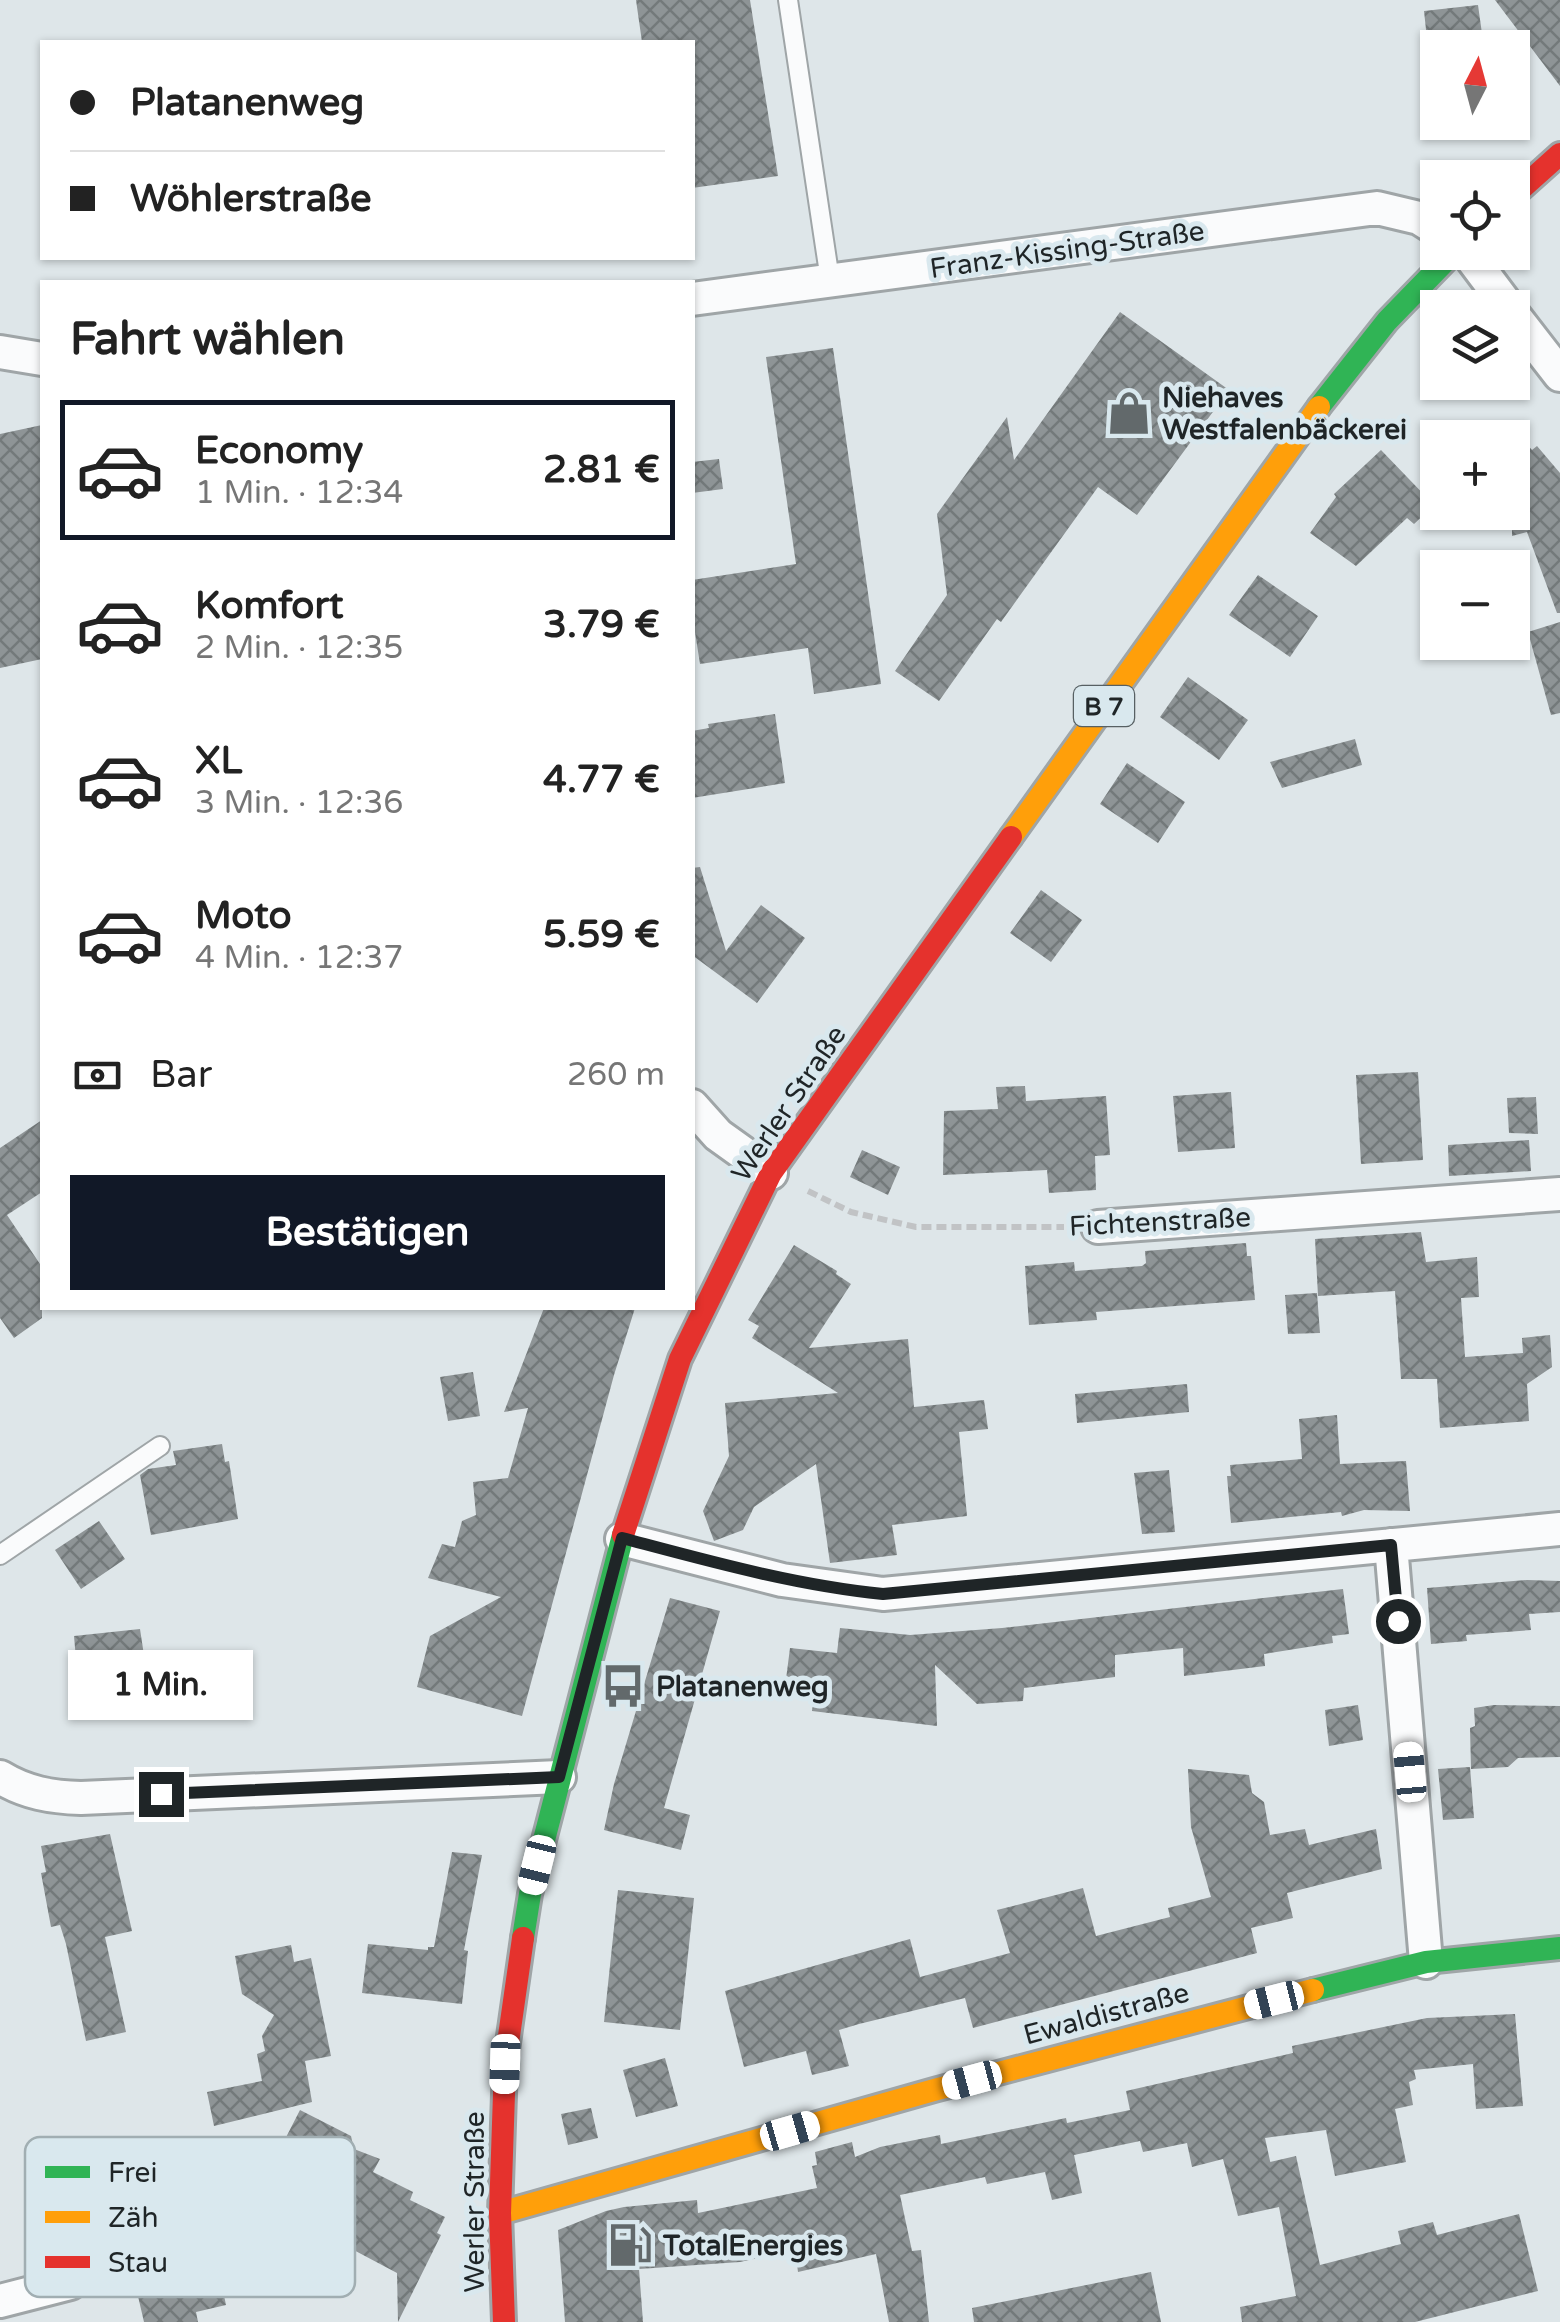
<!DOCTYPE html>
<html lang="de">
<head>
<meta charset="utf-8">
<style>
  :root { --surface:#fff; --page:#f6f6f6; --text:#222; --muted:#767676; --line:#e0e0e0; --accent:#111827 }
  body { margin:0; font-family:"Varela Round",sans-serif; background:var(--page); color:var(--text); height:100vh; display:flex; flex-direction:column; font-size:38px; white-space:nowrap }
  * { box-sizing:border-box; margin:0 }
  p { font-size:32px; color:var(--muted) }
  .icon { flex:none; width:55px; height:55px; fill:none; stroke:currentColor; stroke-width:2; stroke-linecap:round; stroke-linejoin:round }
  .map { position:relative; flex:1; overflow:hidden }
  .side { position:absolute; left:40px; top:280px; width:655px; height:1030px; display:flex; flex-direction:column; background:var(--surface); border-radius:0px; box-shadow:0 2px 8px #0004 }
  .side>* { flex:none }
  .banner { position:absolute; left:40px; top:40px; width:655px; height:220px; border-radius:0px; box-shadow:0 2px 8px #0004; display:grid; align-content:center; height:220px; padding:0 30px; background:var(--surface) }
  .needle { width:65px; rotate:6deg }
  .tools { position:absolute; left:1420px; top:30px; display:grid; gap:20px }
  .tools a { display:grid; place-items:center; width:110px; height:110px; border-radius:0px; background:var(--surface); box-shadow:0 2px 8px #0004; font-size:50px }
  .end { position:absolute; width:45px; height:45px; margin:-22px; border:12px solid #1f2527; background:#fff; box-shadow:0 0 0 5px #fff }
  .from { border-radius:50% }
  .bubble { position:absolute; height:70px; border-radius:0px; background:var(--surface); box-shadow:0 2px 8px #0004; font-size:32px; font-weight:800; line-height:70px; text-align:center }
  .car { position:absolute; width:30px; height:60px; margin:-30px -15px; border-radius:12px; box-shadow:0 0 8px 2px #0007; background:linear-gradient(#fff 24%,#345 0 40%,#fff 0 76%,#345 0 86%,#fff 0) }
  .banner b { display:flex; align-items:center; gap:35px; height:95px; font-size:38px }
  .banner b+b { border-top:2px solid var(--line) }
  .banner i { width:25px; height:25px; background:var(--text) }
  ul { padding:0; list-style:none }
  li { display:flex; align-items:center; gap:30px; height:140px; margin:0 20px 15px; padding:0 10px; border:5px solid transparent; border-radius:0px }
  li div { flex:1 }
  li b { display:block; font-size:38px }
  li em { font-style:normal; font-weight:800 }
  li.current { border-color:var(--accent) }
  li>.icon { width:90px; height:90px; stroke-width:1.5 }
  h2 { padding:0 30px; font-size:45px; line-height:120px }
  .pay { display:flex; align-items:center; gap:25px; height:110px; padding:0 30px; font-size:38px }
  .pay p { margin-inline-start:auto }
  .button { display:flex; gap:20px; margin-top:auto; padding:20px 30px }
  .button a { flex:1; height:115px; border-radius:0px; background:var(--accent); color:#fff; font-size:40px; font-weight:800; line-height:115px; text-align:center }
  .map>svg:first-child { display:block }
  .building { fill:url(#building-cross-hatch) }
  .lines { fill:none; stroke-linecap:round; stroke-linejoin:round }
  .lane-casing { stroke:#9fa5a7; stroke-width:22 }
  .street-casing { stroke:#9fa5a7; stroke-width:38 }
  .fast-casing { stroke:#9fa5a7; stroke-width:28 }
  .slow-casing { stroke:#9fa5a7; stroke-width:28 }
  .jam-casing { stroke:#9fa5a7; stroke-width:28 }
  .path { stroke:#c1c3c5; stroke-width:6; stroke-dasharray:10 5; stroke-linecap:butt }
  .lane { stroke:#fafbfc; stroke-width:18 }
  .street { stroke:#fafbfc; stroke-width:32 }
  .fast { stroke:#30b455; stroke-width:22 }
  .slow { stroke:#ff9f0a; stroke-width:22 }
  .jam { stroke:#e5322d; stroke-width:22 }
  .route { stroke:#1f2527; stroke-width:12 }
  .labels { text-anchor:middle; stroke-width:10; stroke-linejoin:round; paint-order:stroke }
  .shield { fill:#d9e8ee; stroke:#576063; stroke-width:2.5 }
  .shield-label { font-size:25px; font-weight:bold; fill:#1f2527 }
  .street-label { font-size:28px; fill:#1f2527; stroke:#d9e8ee }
  .poi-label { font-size:28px; font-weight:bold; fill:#1f2527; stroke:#d9e8ee; text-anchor:start }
  .key { fill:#d9e8ee; stroke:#a1aeb2; stroke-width:2.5 }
  .key-label { font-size:28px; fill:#1f2527 }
</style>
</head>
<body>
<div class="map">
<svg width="1560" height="2322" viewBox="0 0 1560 2322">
  <defs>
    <pattern id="building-cross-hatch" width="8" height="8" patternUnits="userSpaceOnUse" patternTransform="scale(2.5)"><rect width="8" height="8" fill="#8e9496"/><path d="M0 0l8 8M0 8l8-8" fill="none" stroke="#73797a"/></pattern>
  </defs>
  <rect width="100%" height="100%" fill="#dee6e9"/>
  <path class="building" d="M636,0H750L778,176L692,188V42H642Z
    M1495,0H1560V86Z
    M1478,5L1484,48H1428L1424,11Z
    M1120,312L1229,390L1137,515L1098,487L1001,622L997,619L939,701L895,671L947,595L937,514L1007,417L1014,460Z
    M833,348L881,684L814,694L808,648L700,664L692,613V580L796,564L766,357Z
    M42,425V659L0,668V434Z
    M1512,428L1532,450L1537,446L1560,473V613H1557L1527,532L1512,536Z
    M1381,450L1434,505L1414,524L1407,518L1356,566L1310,533L1336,497L1334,494Z
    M719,459L723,489L692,493V462Z
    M1258,575L1318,616L1290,657L1229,615Z
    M1560,622V713L1551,715L1528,632Z
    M1188,677L1248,720L1219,760L1160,717Z
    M775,714L785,783L692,798V731L709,728L708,724Z
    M1355,739L1362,765L1282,788L1270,762Z
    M1127,763L1185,802L1158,843L1100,804Z
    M700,867L726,951L761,905L805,938L757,1003L692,955V868Z
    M1041,890L1082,920L1051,962L1010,933Z
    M1418,1072L1423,1160L1361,1164L1356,1075Z
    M1025,1086L1026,1101L1106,1096L1110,1155L1095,1156L1096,1190L1049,1193L1047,1170L943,1175L944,1111L998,1109L996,1087Z
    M1231,1092L1235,1148L1178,1152L1173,1096Z
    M1536,1097L1538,1134L1509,1133L1507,1098Z
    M42,1120V1192L7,1215L42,1267V1318L14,1338L0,1318V1148Z
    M1529,1140L1531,1171L1449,1176L1448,1145Z
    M862,1150L900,1167L888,1195L850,1177Z
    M1421,1232L1426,1262L1477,1257L1479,1297L1461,1298L1465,1357L1523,1353L1522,1338L1550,1335L1552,1367L1527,1384L1529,1421L1440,1428L1437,1379H1401L1395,1291L1318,1296L1315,1239Z
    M1246,1243L1247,1256H1251L1255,1300L1096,1312L1097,1320L1029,1325L1025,1266L1074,1262L1075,1271L1142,1266L1146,1263L1145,1251Z
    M794,1245L837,1271L836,1274L851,1284L809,1348L908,1339L914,1407L984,1400L988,1429L959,1432L967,1516L892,1525L897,1555L830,1563L816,1464L754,1507L743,1530L714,1541L703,1511L729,1456L725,1403L838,1393L752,1338L759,1326L748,1320Z
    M1317,1293L1320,1333L1288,1334L1285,1295Z
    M544,1308H635L614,1375L522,1716L417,1687L430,1636L501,1597L428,1578L442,1544L455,1547L462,1521L476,1515L473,1482L508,1478L528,1408L504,1412Z
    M473,1372L480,1416L448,1421L440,1377Z
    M1187,1384L1189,1412L1077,1423L1075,1394Z
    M1337,1415L1340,1464L1406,1461L1410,1511L1364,1510L1342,1516L1341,1512L1231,1523L1227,1476H1231L1230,1465L1302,1459L1299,1419Z
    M222,1444L225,1462L229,1461L238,1519L151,1535L140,1475L148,1469L176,1465L173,1451Z
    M1169,1470L1175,1532L1142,1534L1134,1473Z
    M99,1521L125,1559L81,1589L55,1550Z
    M1527,1580L1560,1581V1612L1529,1614L1531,1630L1466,1635L1467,1641L1431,1644L1427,1588Z
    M1343,1589L1349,1634L1332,1636L1333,1643L1264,1654L1265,1666L1184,1676L1183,1648L1115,1655V1677L1024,1688L1023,1701L977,1704L935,1665L937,1726L812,1711L815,1690L785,1687L790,1648L837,1653L840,1628L910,1635L1002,1628Z
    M670,1598L720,1611L664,1808L690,1815L681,1850L604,1830L614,1784Z
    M140,1629L145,1662L77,1671L74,1636Z
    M1358,1705L1363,1740L1329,1746L1325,1710Z
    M1494,1705L1560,1706V1757L1518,1758L1508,1767L1471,1769L1470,1728L1475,1726L1474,1708Z
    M1470,1767L1474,1818L1443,1820L1438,1769Z
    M1188,1769L1249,1775L1252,1793L1264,1802L1270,1835L1305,1829L1309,1845L1376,1829L1382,1869L1287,1893L1293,1918L1251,1928L1257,1953L973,2028L965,1998L859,2024L839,2030L849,2066L812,2075L806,2051L744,2067L725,1991L910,1939L920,1977L1010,1953L997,1910L1083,1888L1096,1936L1170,1917L1168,1908L1211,1897L1191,1827Z
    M110,1834L132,1931L105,1937L126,2032L86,2041L66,1944L60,1925L51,1927L41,1873L46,1872L41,1846Z
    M452,1852L482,1855L464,1950L468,1951L462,2004L362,1993L368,1944L428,1950V1947H434Z
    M618,1890L694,1898L680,2030L604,2022Z
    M291,1945L294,1962L311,1958L331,2056L305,2061L312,2102L214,2126L207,2092L262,2081L257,2054L265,2051L262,2036L274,2015L242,1994L235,1956Z
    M1515,2014L1523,2106L1476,2109L1473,2064L1414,2070L1416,2079L1409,2082L1413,2105L1395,2109L1406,2162L1335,2176L1326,2130L1265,2138L1272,2170L1270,2162L1296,2156L1320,2265L1401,2244L1398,2231L1433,2222L1437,2235L1519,2214L1538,2291L1415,2322H1242L1240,2307L1296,2296L1279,2207L1238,2216L1223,2159L1192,2167L1187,2143L1143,2152L1140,2141L1074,2155L1082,2193L1052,2200L1045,2172L987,2184L985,2177L900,2195L912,2251L921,2250L929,2322H889L876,2254L798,2272L795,2250L740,2262L639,2269L643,2322H565L558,2230L606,2211L624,2207L697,2200L698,2213L817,2188L812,2166L817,2165L815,2152L852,2142L855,2157L880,2147L940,2135L941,2144L1066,2118L1067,2123L1130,2110L1126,2091L1293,2053L1292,2046L1427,2018Z
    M665,2058L678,2106L636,2117L623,2070Z
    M591,2108L598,2138L568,2145L561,2114Z
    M300,2110L351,2136L354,2149L380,2159L373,2172L413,2192L410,2200L445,2217L437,2233L441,2235L398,2322L397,2273L348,2247L353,2238L337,2230L343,2218L273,2183L287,2155L279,2151Z
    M155,2162L164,2206L179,2202L198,2281L220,2276L226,2305L196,2312L198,2322H144L134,2279L146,2277L131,2214L117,2217L108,2173Z
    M1151,2272L1161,2322H974L972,2308Z"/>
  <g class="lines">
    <g class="lane-casing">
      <path id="lane" d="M788,0L830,280
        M0,1555L160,1446"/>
    </g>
    <g class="street-casing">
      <path id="street" d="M1467,252L1509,308
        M692,299L1377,208L1419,218L1438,230
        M1512,313L1560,375
        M0,352L42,359
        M692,1106L718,1135L771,1173
        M1098,1227L1560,1194
        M622,1539L782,1580L883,1594L1560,1529
        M1391,1545L1426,1962
        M0,1777C26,1793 51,1797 81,1798L559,1777
        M0,2301L70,2283"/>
    </g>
    <g class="fast-casing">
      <path id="fast" d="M1319,407L1387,321L1454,252
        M523,1938L530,1894L623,1535
        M1313,1990L1426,1962L1560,1948"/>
    </g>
    <g class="slow-casing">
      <path id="slow" d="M1011,837L1319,407
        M500,2213L934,2090L1313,1990"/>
    </g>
    <g class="jam-casing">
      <path id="jam" d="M1512,197L1560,154
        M623,1535L680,1359L771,1173L1011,837
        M504,2322L500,2213L505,2064L523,1938"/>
    </g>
    <path class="path" d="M808,1191L851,1212L916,1227H1064"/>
    <use href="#lane" class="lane"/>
    <use href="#street" class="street"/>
    <use href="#fast" class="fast"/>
    <use href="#slow" class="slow"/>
    <use href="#jam" class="jam"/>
  </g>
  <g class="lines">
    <path class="route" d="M161,1794L559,1777L622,1538C709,1561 794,1585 883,1594L1391,1545L1398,1621"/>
  </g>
  <defs>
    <g id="shop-bare" transform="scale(3.45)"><path d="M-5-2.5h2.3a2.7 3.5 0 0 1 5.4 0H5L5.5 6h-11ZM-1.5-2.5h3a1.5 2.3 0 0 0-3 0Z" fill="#62696b" stroke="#d9e8ee" stroke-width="2.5" paint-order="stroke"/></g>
    <g id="bus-bare" transform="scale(3.45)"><path d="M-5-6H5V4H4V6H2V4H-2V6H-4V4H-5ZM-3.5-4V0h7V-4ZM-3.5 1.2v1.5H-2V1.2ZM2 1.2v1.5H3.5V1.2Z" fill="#62696b" stroke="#d9e8ee" stroke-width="2.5" paint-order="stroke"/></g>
    <g id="fuel-bare" transform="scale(3.45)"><path d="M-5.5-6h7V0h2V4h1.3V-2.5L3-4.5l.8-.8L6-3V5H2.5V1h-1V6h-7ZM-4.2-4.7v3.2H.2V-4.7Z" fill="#62696b" stroke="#d9e8ee" stroke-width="2.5" paint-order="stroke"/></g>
  </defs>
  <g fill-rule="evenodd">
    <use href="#shop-bare" x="1129" y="413"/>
    <use href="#bus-bare" x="623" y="1686"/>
    <use href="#fuel-bare" x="630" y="2245"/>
  </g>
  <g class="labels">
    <rect class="shield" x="1074" y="686" width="60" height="40" rx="8"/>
    <g class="shield-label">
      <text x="1104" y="715">B 7</text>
    </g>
    <g class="street-label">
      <text transform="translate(1067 249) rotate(-8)" y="10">Franz-Kissing-Straße</text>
      <text transform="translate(788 1103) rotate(-56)" y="10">Werler Straße</text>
      <text transform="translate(1160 1221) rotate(-3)" y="10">Fichtenstraße</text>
      <text transform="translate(1106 2013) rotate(-15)" y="10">Ewaldistraße</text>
      <text transform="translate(474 2202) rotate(-90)" y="10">Werler Straße</text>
    </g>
    <g class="poi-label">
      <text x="1162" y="407">Niehaves<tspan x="1162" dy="32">Westfalenbäckerei</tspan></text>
      <text x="656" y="1696">Platanenweg</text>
      <text x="663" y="2255">TotalEnergies</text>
    </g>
  </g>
  <rect x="25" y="2137" width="330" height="160" rx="15" class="key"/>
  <rect x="45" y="2166" width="45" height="12" fill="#30b455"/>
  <rect x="45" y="2211" width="45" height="12" fill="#ff9f0a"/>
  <rect x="45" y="2256" width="45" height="12" fill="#e5322d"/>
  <g class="key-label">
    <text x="108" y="2182">Frei</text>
    <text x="108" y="2227">Zäh</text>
    <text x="108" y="2272">Stau</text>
  </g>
</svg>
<div class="tools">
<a><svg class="needle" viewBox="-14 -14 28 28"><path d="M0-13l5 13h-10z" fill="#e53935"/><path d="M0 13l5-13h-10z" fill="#767676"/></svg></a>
<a><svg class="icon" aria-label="locate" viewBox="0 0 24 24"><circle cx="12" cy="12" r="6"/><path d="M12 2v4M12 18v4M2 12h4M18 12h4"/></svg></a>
<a><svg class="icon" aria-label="layers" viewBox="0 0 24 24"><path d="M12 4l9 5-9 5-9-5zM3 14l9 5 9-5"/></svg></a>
<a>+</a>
<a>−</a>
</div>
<i class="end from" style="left:1398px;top:1621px"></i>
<i class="end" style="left:161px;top:1794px"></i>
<div class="bubble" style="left:68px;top:1650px;width:185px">1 Min.</div>
<i class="car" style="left:1410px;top:1772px;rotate:355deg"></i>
<i class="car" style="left:537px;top:1865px;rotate:194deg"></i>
<i class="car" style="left:1274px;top:2000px;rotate:256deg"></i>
<i class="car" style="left:505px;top:2064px;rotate:182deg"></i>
<i class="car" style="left:972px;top:2080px;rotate:255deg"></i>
<i class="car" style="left:790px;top:2131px;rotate:74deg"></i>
<div class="banner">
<b><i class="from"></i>Platanenweg</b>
<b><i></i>Wöhlerstraße</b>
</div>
<section class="side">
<h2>Fahrt wählen</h2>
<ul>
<li class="current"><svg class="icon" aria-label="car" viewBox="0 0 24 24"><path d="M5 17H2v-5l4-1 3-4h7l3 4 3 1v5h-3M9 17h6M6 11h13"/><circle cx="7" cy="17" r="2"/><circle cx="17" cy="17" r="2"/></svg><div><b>Economy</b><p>1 Min. · 12:34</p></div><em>2.81 €</em></li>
<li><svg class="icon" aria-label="car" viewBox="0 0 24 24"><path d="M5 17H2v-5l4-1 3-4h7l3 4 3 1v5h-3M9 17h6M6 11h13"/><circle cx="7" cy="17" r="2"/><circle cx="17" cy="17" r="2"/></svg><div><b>Komfort</b><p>2 Min. · 12:35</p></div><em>3.79 €</em></li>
<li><svg class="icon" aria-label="car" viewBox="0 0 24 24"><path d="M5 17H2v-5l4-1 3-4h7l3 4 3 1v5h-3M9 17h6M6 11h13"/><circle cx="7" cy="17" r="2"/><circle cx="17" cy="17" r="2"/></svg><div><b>XL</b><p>3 Min. · 12:36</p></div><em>4.77 €</em></li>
<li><svg class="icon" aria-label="car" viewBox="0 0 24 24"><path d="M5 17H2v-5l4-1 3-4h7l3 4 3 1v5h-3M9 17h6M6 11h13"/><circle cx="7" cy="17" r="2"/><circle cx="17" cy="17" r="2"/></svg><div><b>Moto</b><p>4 Min. · 12:37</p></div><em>5.59 €</em></li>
</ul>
<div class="pay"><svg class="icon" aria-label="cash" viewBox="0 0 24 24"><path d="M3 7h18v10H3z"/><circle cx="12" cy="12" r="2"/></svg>Bar<p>260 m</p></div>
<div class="button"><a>Bestätigen</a></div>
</section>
</div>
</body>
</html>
